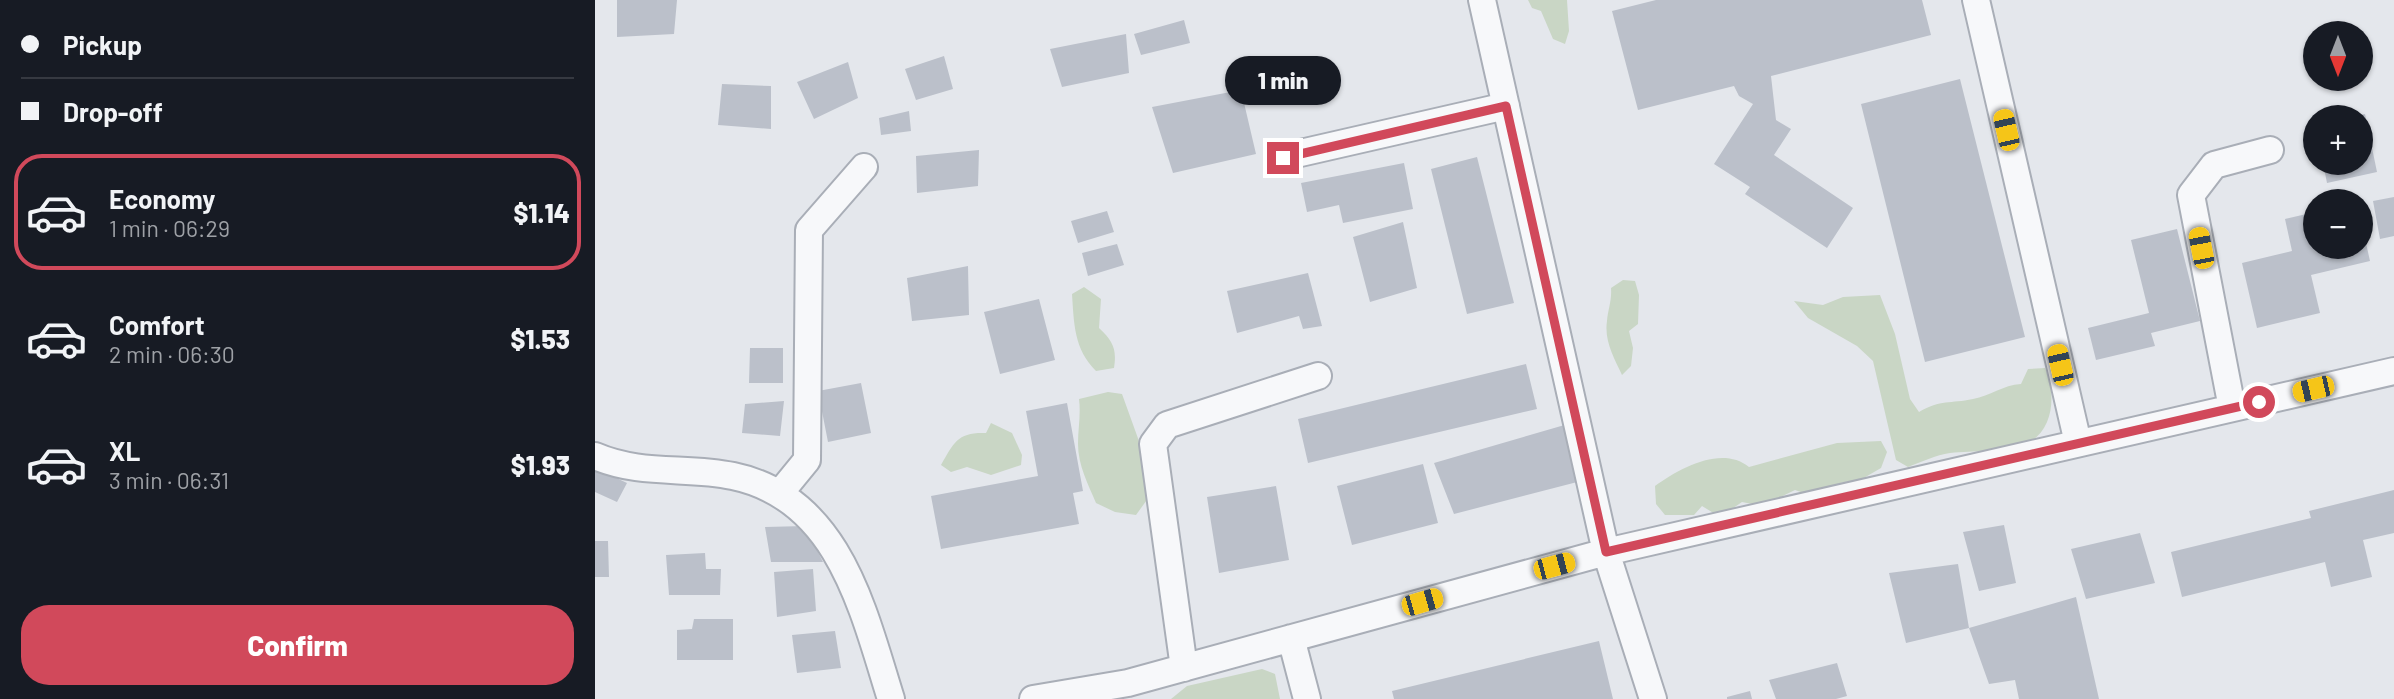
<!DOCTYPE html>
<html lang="en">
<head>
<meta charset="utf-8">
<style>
  :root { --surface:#171b24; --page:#242831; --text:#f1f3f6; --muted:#9ea1a6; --line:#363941; --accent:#d1495b }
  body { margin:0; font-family:Barlow,sans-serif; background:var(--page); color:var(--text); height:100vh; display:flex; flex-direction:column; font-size:26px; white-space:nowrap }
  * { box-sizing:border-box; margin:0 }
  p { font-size:23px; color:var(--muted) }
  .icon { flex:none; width:38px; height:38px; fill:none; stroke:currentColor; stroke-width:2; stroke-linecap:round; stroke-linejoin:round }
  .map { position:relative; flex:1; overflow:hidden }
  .side { display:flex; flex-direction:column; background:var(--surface); width:595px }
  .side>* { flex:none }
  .guide { display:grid; align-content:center; height:154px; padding:0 21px; background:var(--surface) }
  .needle { width:46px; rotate:180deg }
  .tools { position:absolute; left:1708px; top:21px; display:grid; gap:14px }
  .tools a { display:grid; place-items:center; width:70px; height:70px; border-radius:50%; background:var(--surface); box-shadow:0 2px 5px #0004; font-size:35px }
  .end { position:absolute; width:32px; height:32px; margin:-16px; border:9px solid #d1495b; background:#fff; box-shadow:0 0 0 4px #fff }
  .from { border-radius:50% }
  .bubble { position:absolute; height:49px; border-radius:24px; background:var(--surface); box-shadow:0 2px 5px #0004; font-size:23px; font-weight:800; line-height:49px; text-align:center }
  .car { position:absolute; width:21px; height:42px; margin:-21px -10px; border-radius:9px; box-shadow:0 0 5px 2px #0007; background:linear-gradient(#f5c518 24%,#345 0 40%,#f5c518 0 76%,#345 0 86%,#f5c518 0) }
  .guide b { display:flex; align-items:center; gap:24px; height:66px; font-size:26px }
  .guide b+b { border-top:2px solid var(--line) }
  .guide i { width:18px; height:18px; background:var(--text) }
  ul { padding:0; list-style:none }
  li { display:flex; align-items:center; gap:21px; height:116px; margin:0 14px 10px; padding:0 7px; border:4px solid transparent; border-radius:28px }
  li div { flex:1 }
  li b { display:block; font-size:26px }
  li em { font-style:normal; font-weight:800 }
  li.active { border-color:var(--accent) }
  li>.icon { width:63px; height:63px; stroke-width:1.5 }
  .button { display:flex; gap:14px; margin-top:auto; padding:14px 21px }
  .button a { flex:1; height:80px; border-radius:28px; background:var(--accent); color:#fff; font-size:28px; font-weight:800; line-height:80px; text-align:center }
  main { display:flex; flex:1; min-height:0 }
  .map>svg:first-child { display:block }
  .green { fill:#c9d6c5 }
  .building { fill:#bbc0ca }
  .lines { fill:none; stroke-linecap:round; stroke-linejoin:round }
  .minor-casing { stroke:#a9aeb7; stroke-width:30 }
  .minor { stroke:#f7f8fa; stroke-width:26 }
  .route { stroke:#d1495b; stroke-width:9 }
</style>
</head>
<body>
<main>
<section class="side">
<div class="guide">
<b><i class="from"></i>Pickup</b>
<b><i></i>Drop-off</b>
</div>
<ul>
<li class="active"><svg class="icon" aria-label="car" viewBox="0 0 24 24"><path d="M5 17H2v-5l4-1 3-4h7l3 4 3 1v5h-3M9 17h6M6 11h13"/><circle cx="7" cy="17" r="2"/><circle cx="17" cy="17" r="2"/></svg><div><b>Economy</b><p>1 min · 06:29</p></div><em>$1.14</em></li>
<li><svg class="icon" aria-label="car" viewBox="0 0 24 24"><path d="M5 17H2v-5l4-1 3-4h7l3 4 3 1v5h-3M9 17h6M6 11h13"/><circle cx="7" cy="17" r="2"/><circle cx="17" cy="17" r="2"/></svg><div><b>Comfort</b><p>2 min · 06:30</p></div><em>$1.53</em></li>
<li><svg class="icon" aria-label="car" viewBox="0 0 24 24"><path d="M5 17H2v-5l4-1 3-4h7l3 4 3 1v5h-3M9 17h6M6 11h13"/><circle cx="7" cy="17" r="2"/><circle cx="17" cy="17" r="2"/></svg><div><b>XL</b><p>3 min · 06:31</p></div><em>$1.93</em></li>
</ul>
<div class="button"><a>Confirm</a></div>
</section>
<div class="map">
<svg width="1799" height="699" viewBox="0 0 1799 699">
  <rect width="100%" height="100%" fill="#e4e7ec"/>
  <path class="green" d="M933,0H972L974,31L970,44L958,39L946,11L937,8Z
    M1028,280L1040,281L1044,295L1043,324L1034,331L1038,348L1036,366L1027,375C1019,358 1009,341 1012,321C1013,309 1017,301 1016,288Z
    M489,287L506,299L504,328C518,341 522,349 519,368L501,371C479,349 479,324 477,294Z
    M1285,295L1300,334L1315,399L1324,412C1346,399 1355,404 1378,399C1395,396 1408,385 1426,384L1433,369L1450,368C1461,392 1460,431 1431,444C1409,454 1378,450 1355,453C1341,455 1326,462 1313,467L1301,460L1278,361L1262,346L1213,318L1199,301L1228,305L1248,297Z
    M513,392L527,394L549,455L554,497L541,515L520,512L501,503C493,484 483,465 483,444C483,428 486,415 484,399Z
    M396,423L417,433L427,455L426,465L396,475L372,467L356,472L346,465C359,442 363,432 391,433Z
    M1286,441L1292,452L1286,468L1267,479L1245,483L1217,496L1200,490L1167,506L1147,502L1125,517L1107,506L1099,515H1070L1061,504L1060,486C1085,468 1127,445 1154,467L1242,443Z
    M667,669L680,674L685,699H576L592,686Z"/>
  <path class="building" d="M22,0H82L79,34L22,37Z
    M1061,0H1327L1336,35L1176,76L1181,120L1196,129L1179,155L1258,208L1232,248L1150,194L1155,187L1119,164L1158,104L1144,96L1139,86L1043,110L1017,11Z
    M589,20L595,43L546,55L539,34Z
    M531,34L534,73L467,87L455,49Z
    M349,56L358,89L321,100L310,69Z
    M253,62L263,98L219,119L202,82Z
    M1365,79L1430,337L1330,362L1266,104Z
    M127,84L176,86V129L123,125Z
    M646,90L661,154L578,173L557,107Z
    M314,111L316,131L286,135L284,118Z
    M1770,114L1782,172L1732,183L1728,163H1766V117L1759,116Z
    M384,150L383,186L322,193L321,156Z
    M882,157L919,303L872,314L836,169Z
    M809,163L818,209L748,223L744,205L712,212L706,183Z
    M1799,197V236L1785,239L1778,201Z
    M512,211L519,232L483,243L476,221Z
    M1720,212V247H1766L1767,225L1775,261L1716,275L1725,313L1662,328L1647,263L1697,251L1690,219Z
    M808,222L822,288L775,302L758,237Z
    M1582,229L1605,321L1556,333L1560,346L1501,360L1493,328L1554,313L1536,240Z
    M522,244L529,265L493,276L487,253Z
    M373,266L374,315L317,321L312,278Z
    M713,273L727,326L708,329L704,316L642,333L632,291Z
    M444,299L460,360L405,374L389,312Z
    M155,348H188V383H154Z
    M931,364L942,409L713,463L703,419Z
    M266,383L276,433L233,442L223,391Z
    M189,401L185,436L147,433L150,404Z
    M472,403L488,491L478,493L484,524L346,549L336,496L443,476L431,411Z
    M973,424L990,480L859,514L839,463Z
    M828,464L843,523L757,545L742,486Z
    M0,468L32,483L22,502L0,492Z
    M681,486L694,560L624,573L612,497Z
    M1799,490V533L1768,540L1777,577L1736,587L1730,562L1587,597L1576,552L1716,518L1714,511Z
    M1409,525L1421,583L1384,591L1368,532Z
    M210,526L228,562H176L170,527Z
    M1545,533L1560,583L1491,599L1476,549Z
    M0,541H13L14,577H0Z
    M110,553L111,569H126L125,595H74L71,555Z
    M1363,564L1374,628L1311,643L1294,573Z
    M218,569L221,611L182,617L179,572Z
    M1481,597L1504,699H1424L1420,680L1394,684L1374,628Z
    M99,619H138V660H82V630L97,629Z
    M240,631L246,668L202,673L197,635Z
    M1004,641L1018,699H799L797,691Z
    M1242,663L1252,696L1241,699H1181L1174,680Z
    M1155,691L1157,699H1132V697Z"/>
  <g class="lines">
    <g class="minor-casing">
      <path id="minor" d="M887,0L1011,552L1058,699
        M1381,0L1483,443
        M688,157L911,106
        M1637,408L1596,195L1619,165L1675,150
        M0,456C46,476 92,466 138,476C244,498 268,610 296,699
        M185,493L212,460L214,230L269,167
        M696,638L712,699
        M589,668L558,444L572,425L723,376
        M438,699L533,683L1011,552L1799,371"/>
    </g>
    <use href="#minor" class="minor"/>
  </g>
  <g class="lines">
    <path class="route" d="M688,158L911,106L1011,552L1664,402"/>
  </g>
</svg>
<div class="tools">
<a><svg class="needle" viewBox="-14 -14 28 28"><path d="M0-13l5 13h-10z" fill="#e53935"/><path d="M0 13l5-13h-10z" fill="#9ea1a6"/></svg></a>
<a>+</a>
<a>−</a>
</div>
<i class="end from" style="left:1664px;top:402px"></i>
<i class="end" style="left:688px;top:158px"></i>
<div class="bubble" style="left:630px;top:56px;width:116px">1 min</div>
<i class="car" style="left:1411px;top:130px;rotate:347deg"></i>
<i class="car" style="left:1606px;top:248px;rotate:349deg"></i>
<i class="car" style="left:1465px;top:365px;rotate:347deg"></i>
<i class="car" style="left:1718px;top:389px;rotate:257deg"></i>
<i class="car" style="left:959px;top:566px;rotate:75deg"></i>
<i class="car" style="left:827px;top:602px;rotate:74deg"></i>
</div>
</main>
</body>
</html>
